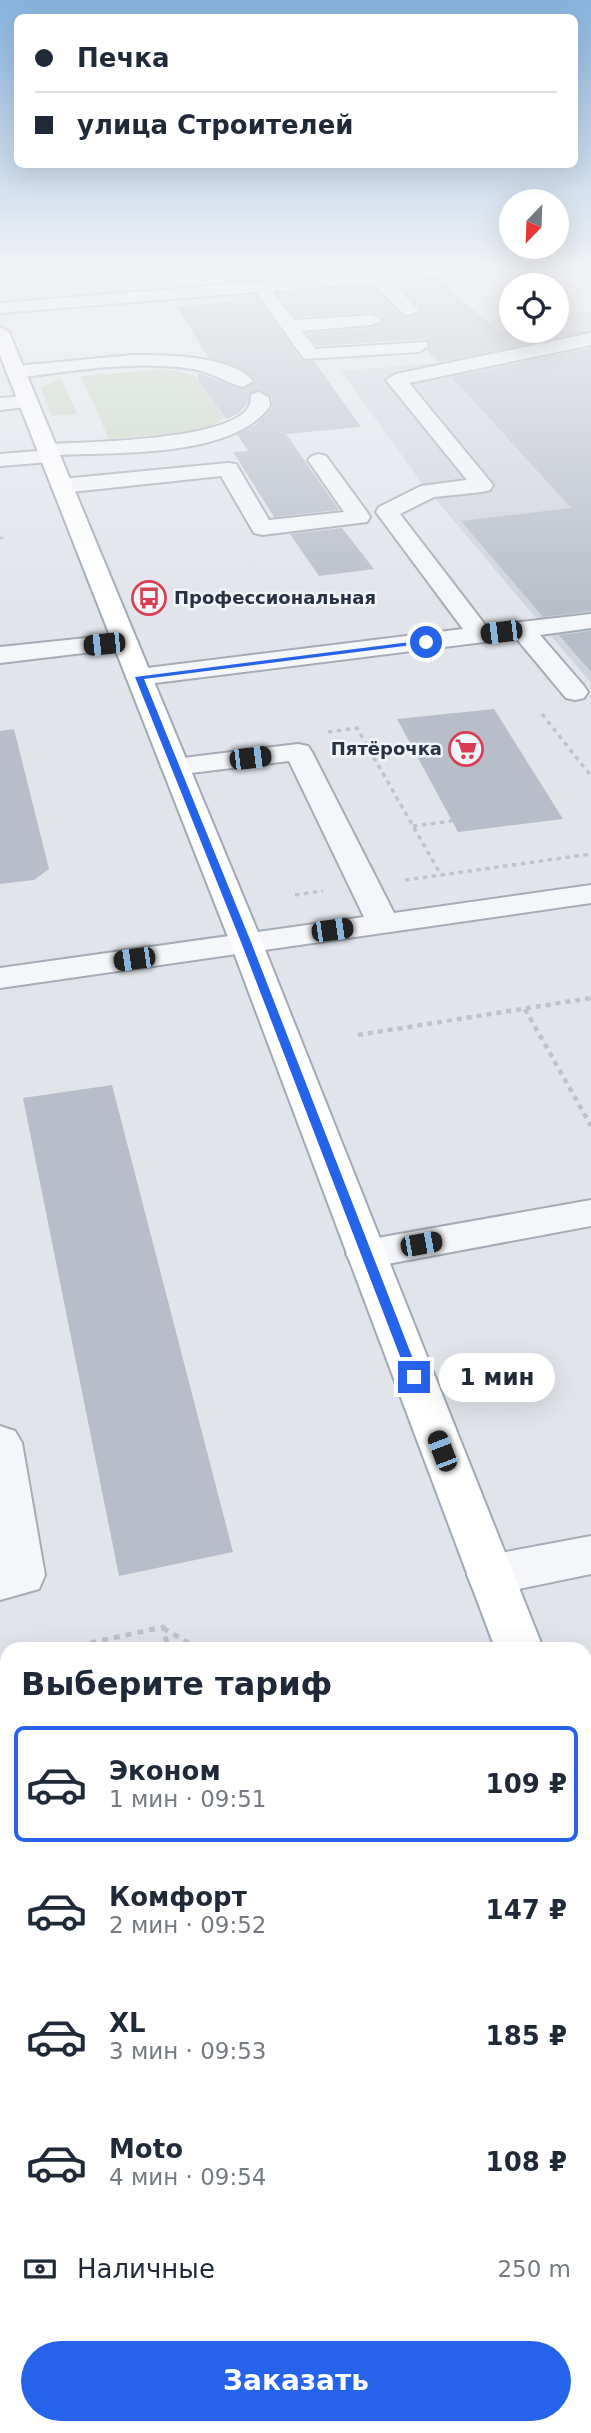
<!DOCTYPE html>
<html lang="ru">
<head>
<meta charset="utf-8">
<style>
  :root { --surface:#fff; --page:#f2f2f3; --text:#1f2937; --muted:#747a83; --line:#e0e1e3; --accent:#2563eb }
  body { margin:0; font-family:"DejaVu Sans",sans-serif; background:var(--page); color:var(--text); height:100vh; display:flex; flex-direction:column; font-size:26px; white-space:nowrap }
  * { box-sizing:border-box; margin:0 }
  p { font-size:23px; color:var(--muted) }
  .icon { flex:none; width:38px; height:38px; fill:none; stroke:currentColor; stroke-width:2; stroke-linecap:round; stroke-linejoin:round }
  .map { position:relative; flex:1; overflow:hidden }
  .panel { position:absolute; left:0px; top:1642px; width:592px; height:793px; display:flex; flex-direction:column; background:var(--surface); border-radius:21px 21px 0 0; box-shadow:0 7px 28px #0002 }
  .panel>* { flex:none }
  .guide { position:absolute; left:14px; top:14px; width:564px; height:154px; border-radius:10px; box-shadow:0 7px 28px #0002; display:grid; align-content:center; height:154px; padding:0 21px; background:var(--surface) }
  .needle { width:46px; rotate:203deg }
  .buttons { position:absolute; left:499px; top:189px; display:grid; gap:14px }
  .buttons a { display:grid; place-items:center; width:70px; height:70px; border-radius:50%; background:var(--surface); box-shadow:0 7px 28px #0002; font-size:35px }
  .end { position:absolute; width:32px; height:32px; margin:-16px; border:9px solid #2563eb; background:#fff; box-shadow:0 0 0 4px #fff }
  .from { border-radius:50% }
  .bubble { position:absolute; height:49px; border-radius:24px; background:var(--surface); box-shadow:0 7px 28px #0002; font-size:23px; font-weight:700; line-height:49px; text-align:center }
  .car { position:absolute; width:21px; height:42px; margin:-21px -10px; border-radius:9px; box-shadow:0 0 5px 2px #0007; background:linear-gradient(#222 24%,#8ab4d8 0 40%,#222 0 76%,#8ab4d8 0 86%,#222 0) }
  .guide b { display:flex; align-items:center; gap:24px; height:66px; font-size:26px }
  .guide b+b { border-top:2px solid var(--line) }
  .guide i { width:18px; height:18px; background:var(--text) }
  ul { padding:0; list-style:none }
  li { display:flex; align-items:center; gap:21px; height:116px; margin:0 14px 10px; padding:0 7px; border:4px solid transparent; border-radius:10px }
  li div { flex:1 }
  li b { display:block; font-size:26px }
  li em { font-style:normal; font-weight:700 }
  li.active { border-color:var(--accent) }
  li>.icon { width:63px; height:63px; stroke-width:1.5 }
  h2 { padding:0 21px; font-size:32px; line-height:84px }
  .pay { display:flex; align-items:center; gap:18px; height:77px; padding:0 21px; font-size:26px }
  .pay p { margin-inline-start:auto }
  .primary-button { display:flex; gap:14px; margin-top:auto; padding:14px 21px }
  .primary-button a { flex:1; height:80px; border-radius:42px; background:var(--accent); color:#fff; font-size:28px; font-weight:700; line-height:80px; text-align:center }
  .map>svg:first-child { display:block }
  .built { fill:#cfd4dd }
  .green { fill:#c6d6c2 }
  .building { fill:#b8bec9 }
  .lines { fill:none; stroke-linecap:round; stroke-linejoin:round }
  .minor-tunnel { stroke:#bcc1ca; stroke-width:18; stroke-dasharray:18 10; stroke-linecap:butt }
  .minor-casing { stroke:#a6acb6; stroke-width:4 }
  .major-casing { stroke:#9fa9b8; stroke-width:4 }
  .path-far4 { stroke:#bfc3ca; stroke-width:2.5; stroke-dasharray:3.5 3.5; stroke-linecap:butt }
  .path-far3 { stroke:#bfc3ca; stroke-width:3.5; stroke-dasharray:4.5 4.5; stroke-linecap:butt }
  .path-far2 { stroke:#bfc3ca; stroke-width:4.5; stroke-dasharray:5 5; stroke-linecap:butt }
  .path-far1 { stroke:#bfc3ca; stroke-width:5; stroke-dasharray:6 6; stroke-linecap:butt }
  .path { stroke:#bfc3ca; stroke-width:7; stroke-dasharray:8 8; stroke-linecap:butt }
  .minor { fill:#f4f6f9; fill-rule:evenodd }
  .major { fill:#fff; fill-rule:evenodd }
  .route { fill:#2563eb }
  .labels { text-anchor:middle; stroke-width:5; stroke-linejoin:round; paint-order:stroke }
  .far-poi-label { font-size:18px; font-weight:bold; fill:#283244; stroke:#f1f4f8; text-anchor:start }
</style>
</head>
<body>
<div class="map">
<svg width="591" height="2433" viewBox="0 0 591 2433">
  <rect width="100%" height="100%" fill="#e1e5eb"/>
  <path class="built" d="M591,311V683L421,482L341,371L445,362L412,325L511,318V331H556L557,314Z"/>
  <path class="green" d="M166,369L194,375L224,417L207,430L109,439L81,376Z
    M61,378L77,414L52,416L41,388Z"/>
  <path class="building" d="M211,268H406L221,283Z
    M441,280L497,331H589L439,362L427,350L430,345L426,339L317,346L307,333L372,328L383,319L372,312L296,317L277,293L371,286L402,316L410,318L420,312L421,308L396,283Z
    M255,295L302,361H314L361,427L286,434L339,510L274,517L233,452L248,451L237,434L255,425L272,408V398L260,390L251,391L248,403L238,414L226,419L198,380V373L242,389L256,381L244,370L209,358L176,306L235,302L231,297Z
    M591,348V611L543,617L461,521L571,508L452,377Z
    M342,528L374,569L319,576L290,534Z
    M591,631V672L559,635Z
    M494,709L563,819L458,832L397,719Z
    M14,729L49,869L34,880L0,884V731Z
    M112,1085L233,1552L119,1576L23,1098Z"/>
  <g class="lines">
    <path class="minor-tunnel" d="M243,381L259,398"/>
    <g class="minor-casing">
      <path id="minor" d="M434,268H499L491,273L390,281L419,310L410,315L404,314L372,283L272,291L295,320L372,315L381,320L372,325L302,331L316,349L426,342L428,346L419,352L304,359L256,292L0,313V303Z
        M591,333V345L409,383L493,485L490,490L482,492L434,497L400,514L486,626L591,614V628L540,635L584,686L588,692L584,698L575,700L566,698L516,638L139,685L130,683L126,677L130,671L139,669L463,629L376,512L379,507L421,486L467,480L386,380L396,374Z
        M133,355C164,355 232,355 253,381L243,387C225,382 211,372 193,369C134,360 74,371 16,378L6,372L16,366Z
        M259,392L269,398L270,406C233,458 118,452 60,455L57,460L50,462L0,466V454L38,451L41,446L48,444C83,442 238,441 250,404C251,400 250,397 252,394Z
        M28,396L35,398L38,402L35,406L0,410V398Z
        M319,454L326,456L367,512L370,517L367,522L262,535L254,533L221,476L62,493L54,491L51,486L54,481L62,479L228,463L236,464L269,520L344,512L308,460L312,456Z
        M125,634L134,637L138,642L134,647L0,663V647Z
        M298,744L308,746L312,752L394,913L591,885V903L0,988V968L364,917L289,761L175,775L165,773L161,767L165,761L175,759Z
        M591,1200V1226L366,1268L352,1264L346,1254L352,1244L366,1240Z
        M0,1426L15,1431L22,1443L45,1575L39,1589L0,1600Z
        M591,1536V1574L490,1595L473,1589L467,1575L473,1561L490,1555Z"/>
    </g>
    <g class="major-casing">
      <path id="major" d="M0,327L9,332L262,942L543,1648H495L230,942L0,355Z
        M584,1794L591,1797V1861L584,1859Z"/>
    </g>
    <path class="path-far4" d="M0,538H7"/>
    <path class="path-far3" d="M542,714L591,776
      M328,732L357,728L441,875
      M413,826L452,821
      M405,880L591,854
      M295,895L323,891"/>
    <path class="path-far2" d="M525,1009L591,1126
      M358,1035L591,998"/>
    <path class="path-far1" d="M163,1628L197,1648
      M67,1648L163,1627L168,1648
      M0,1663L7,1662"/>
    <path class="path" d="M351,2427L352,2433"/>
    <use href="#minor" class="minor"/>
    <use href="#major" class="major"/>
  </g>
  <linearGradient id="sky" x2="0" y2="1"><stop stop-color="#88b3de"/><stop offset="0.44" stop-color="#f2f3f6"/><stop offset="1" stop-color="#f2f3f6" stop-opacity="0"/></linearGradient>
  <rect width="591" height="608" fill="url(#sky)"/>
  <path class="route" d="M426,640L428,643L144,679L251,942L420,1377L414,1382L408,1377L241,942L135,677Z"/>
  <defs>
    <g id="bus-ring" transform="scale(1.75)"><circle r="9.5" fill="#f1f4f8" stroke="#da3c52" stroke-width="1.5"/><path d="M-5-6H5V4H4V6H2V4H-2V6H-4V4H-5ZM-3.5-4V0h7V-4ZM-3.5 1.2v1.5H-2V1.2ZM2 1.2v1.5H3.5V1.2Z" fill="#da3c52"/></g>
    <g id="supermarket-ring" transform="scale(1.75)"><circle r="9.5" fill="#f1f4f8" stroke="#da3c52" stroke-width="1.5"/><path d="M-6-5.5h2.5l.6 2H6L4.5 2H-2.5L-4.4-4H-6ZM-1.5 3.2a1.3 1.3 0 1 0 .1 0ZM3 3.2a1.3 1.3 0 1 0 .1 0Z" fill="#da3c52"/></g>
  </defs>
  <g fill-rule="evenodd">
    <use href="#bus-ring" x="149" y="598"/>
    <use href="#supermarket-ring" x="466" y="749"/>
  </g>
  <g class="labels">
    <g class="far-poi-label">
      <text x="174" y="604">Профессиональная</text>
      <text x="442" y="755" text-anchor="end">Пятёрочка</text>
    </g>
  </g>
</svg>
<div class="buttons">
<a><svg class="needle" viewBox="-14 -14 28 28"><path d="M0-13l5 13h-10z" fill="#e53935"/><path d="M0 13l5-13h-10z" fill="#747a83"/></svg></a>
<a><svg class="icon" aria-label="locate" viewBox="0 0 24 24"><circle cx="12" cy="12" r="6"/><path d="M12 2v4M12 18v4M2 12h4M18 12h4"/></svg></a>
</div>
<i class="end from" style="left:426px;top:642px"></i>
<i class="end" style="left:414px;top:1377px"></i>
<div class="bubble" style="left:439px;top:1353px;width:116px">1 мин</div>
<i class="car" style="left:501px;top:632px;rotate:263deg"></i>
<i class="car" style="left:104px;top:644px;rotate:264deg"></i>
<i class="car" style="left:250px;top:758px;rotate:83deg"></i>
<i class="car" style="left:332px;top:930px;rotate:82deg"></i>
<i class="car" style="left:134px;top:959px;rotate:262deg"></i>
<i class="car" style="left:421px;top:1244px;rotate:80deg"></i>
<i class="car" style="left:442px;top:1451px;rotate:339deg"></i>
<div class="guide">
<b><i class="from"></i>Печка</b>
<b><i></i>улица Строителей</b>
</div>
<section class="panel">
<h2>Выберите тариф</h2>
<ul>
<li class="active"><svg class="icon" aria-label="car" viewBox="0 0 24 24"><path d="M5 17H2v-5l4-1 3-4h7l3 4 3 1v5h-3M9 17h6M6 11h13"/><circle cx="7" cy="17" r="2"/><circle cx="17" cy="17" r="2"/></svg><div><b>Эконом</b><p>1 мин · 09:51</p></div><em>109 ₽</em></li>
<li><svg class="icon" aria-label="car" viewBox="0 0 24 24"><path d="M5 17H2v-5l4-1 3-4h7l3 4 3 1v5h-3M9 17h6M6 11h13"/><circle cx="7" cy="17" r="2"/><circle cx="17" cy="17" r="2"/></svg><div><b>Комфорт</b><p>2 мин · 09:52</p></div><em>147 ₽</em></li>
<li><svg class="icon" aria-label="car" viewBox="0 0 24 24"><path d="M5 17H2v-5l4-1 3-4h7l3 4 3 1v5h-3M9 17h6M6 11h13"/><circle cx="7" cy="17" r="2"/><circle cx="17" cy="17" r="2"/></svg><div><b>XL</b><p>3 мин · 09:53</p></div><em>185 ₽</em></li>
<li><svg class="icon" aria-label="car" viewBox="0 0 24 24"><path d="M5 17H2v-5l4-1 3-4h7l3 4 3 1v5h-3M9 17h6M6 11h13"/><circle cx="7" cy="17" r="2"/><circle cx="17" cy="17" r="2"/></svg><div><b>Moto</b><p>4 мин · 09:54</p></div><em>108 ₽</em></li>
</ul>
<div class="pay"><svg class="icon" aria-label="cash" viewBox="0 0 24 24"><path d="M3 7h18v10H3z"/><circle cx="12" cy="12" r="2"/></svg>Наличные<p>250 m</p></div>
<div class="primary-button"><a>Заказать</a></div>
</section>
</div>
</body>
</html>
